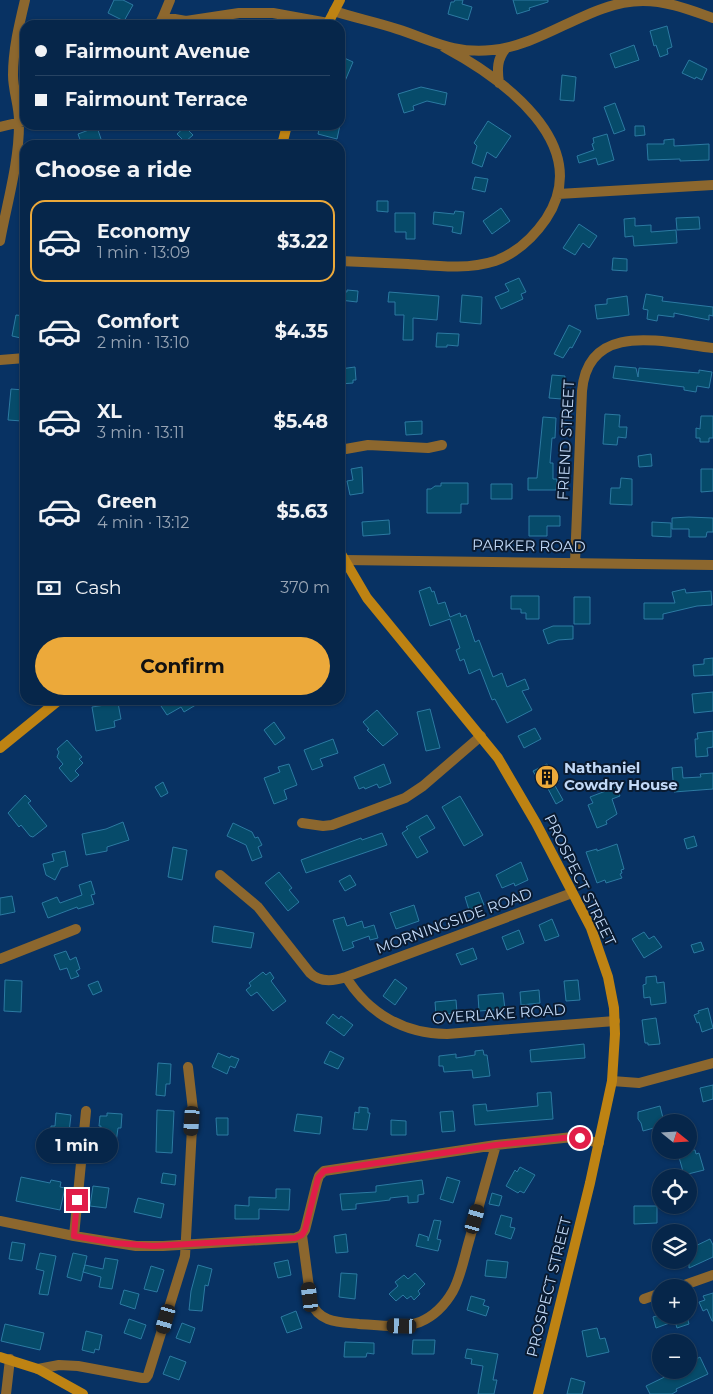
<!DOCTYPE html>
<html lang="en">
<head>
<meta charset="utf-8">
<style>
  :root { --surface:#06264a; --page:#0f2e51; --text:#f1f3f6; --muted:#98a5b5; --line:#274362; --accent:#eca93a }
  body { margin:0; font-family:Montserrat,sans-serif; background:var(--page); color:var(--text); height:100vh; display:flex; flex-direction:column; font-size:19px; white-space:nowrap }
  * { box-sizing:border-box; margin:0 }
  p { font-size:16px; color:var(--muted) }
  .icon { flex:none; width:28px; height:28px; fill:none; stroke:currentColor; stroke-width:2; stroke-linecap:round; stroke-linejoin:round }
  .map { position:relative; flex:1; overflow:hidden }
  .panel { position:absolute; left:20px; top:140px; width:325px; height:565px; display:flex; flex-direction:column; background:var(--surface); border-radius:15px; box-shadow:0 1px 4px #0004,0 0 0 1px var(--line) }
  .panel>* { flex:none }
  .top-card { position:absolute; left:20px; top:20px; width:325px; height:110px; border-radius:15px; box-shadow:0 1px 4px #0004,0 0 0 1px var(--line); display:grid; align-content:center; height:110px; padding:0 15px; background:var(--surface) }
  .needle { width:32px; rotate:108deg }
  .controls { position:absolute; left:652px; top:1114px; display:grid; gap:10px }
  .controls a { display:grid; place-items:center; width:45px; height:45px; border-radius:50%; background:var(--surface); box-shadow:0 1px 4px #0004,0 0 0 1px var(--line); font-size:25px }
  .end { position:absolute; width:22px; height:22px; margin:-11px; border:6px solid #e11d48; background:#fff; box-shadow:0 0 0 2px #fff }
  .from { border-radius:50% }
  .bubble { position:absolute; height:35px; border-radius:18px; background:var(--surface); box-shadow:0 1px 4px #0004,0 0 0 1px var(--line); font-size:16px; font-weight:700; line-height:35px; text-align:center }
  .car { position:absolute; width:15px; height:30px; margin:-15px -8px; border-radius:6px; box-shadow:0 0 4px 1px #0007; background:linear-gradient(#222 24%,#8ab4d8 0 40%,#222 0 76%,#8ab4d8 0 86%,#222 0) }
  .top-card b { display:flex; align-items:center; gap:18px; height:48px; font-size:19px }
  .top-card b+b { border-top:1px solid var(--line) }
  .top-card i { width:12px; height:12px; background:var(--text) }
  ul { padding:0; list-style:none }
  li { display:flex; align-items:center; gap:15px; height:82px; margin:0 10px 8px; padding:0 5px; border:2px solid transparent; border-radius:15px }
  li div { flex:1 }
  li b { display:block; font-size:19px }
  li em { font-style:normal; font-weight:700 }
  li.current { border-color:var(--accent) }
  li>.icon { width:45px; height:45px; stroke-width:1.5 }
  h2 { padding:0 15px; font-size:22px; line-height:60px }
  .pay { display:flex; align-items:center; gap:12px; height:55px; padding:0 15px; font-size:19px }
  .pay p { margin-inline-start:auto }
  .button { display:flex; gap:10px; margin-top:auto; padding:10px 15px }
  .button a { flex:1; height:58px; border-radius:30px; background:var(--accent); color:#111; font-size:20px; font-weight:700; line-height:58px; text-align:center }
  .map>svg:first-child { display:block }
  .building { fill:#064b6a; stroke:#2c7aa2 }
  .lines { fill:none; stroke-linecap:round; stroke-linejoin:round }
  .street { stroke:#8c672e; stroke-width:10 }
  .secondary { stroke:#be8313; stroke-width:10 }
  .route { stroke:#e11d48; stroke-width:6 }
  .labels { text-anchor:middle; stroke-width:4; stroke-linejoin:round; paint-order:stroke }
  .street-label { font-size:15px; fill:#c2d9f7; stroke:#0a1b31 }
  .poi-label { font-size:15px; font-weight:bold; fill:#c2d9f7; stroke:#0a1b31; text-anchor:start }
</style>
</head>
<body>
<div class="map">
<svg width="713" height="1394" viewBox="0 0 713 1394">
  <rect width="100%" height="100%" fill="#083263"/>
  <path class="building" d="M114,0H123L133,5L124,21L108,13Z
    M455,0H463L462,4L472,7L468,20L448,14L451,2H454Z
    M513,0H548V2L529,8L530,10L517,14Z
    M667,26L672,47L667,49L668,54L660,57L656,45L654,46L650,31Z
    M634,45L639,60L615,68L610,54Z
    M340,56L353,62L340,93Z
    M689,60L707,69L702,80L696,77L695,79L682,73Z
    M562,75L576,77L574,101L560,100Z
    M421,87L447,93L445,105L427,101L413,106L414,110L404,113L398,94Z
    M615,103L625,130L614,134L604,107Z
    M488,121L511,136L496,158L487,152L482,167L472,163L477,146L474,143Z
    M320,125H340L337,139L318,134Z
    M635,126H644L645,135L635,136Z
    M97,127L103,145H82L78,134Z
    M185,127L193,135L185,142L177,134Z
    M607,134L614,160L598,165L596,158L579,163L577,156L594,150L592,144L594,143L593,138Z
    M674,139V146L709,144V160L680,161V159L648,160L647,144H664V140Z
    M475,177L488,179L485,192L472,189Z
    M377,201H388V212L377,211Z
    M501,208L510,221L492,234L483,221Z
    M455,211L464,212L461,234L452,232L453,227L433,224L434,212L454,214Z
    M395,213H415V239H406V232H395Z
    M699,217L700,229L677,230L676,218Z
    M635,218V226L651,225V232L676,230L677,243L634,246L633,236L625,237L624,219Z
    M579,224L597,236L589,248L583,243L575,255L563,248Z
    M613,258L627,259V271L612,270Z
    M519,278L526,292L521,294L523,299L501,309L495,297L509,291L505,284Z
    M347,290L358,291L357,302L340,300V291L347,292Z
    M389,292L439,296L437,320L413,318V340H403L404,315H395V302H388Z
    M646,294L663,297L662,301L713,307V316L709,315V320L674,313V317L658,315L657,321L647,319L648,310L643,309Z
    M462,295L482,297L481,324L460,322Z
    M627,296L629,315L597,319L595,305L607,304V299Z
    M16,315L25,316V339L12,336Z
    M569,325L581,331L572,348L570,347L563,358L554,354Z
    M437,333L459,334L458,346L447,345V347H436Z
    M615,366L636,368L638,377L639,368L699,373V370L712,372L709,388L697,386L696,392L684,390V387L613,378Z
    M355,367L356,380H353V383L340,384V369Z
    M552,375L565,376L562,399L549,398Z
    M11,389L24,390L22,421L8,420Z
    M605,414L620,415L619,427H627L626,438L618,437L617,445L603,444Z
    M701,416H713V438H709V442H700V438H696V428L700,429Z
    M543,417L556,418L555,438H552L550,463H553V479H557L556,490H528V478H537Z
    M422,421V434L406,435L405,422Z
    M651,454L652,466L639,467L638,456Z
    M362,467L363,493L350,495L347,481L353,480L351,469Z
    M701,469H713V491L701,492Z
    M621,478L632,479V505L610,504L611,488H620Z
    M441,483H468V504H461V513H427V489H431L435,486H441Z
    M491,484H512V499H491Z
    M529,516H560V526H547V536H529Z
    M689,517L713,518V532H707L706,537H689V529H672V518Z
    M389,520L390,534L363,536L362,522Z
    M652,522L671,523V537L652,536Z
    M430,587L432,592L434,591L438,604L445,602L450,617L460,613L461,617L466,615L475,642L479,640L493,677L502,673L507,687L525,679L529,689L522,691L532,710L507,723L495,699L492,700L480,669L469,674L464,659L460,661L456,650L460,648L450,619L430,626L419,591Z
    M685,589L686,593L711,591L712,605L697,606L663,614V619H644V603H675L672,592Z
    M511,596H539V619H526V613H521V609H511Z
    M574,597H590V624H574Z
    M553,626H573V639L558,640L548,644L543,630Z
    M713,658V675L694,676L693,665L704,664V659Z
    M713,692V711L694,713L692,694Z
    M157,700H204L184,712L181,707L167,715Z
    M118,703L121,719L114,721L115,727L96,731L92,707Z
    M430,709L440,748L426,751L417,712Z
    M377,710L398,734L383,746L367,730L369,729L363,722Z
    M274,722L285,738L275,745L264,730Z
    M535,728L541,739L524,748L518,736Z
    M713,731V747L707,748L708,756L696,757L695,739H698L697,733Z
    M333,739L338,753L320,759L323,766L312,770L304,750Z
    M67,740L82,757L79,759L83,763L75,771L79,775L71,782L59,768L63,764L57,757L59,752L57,749Z
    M289,764L297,785L284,790L287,799L274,804L264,778L280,772L278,767Z
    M384,764L391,783L379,788L377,784L365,789L364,787L359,789L354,777Z
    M547,764L552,773L554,772L559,781L554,784L563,800L556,804L545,783L541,785L533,771Z
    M682,767L683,778L701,777L700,774L713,773V789L674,792L672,768Z
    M163,782L168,793L161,797L155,787Z
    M616,787L620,796L612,799L617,814L606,821L607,824L597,828L588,805L593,803L590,797Z
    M25,795L31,801L28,803L47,826L33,837L30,836L21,825L19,827L8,813Z
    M460,796L483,835L464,846L442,807Z
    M427,815L435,828L419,837L428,852L417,858L402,833L408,829L406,827Z
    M123,822L129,840L107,847V851L86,855L82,834L106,829Z
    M233,823L252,832L255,838L258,837L262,845L258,847L262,857L252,861L246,845L227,836Z
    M382,833L387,845L306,873L301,860L361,838L362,840Z
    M694,836L697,846L687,849L684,839Z
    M617,844L624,869L621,870L622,873L620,874L622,878L606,883L605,880L597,883L586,852L597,849V851Z
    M173,847L187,850L182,880L168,877Z
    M65,851L68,866L61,868L55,880L46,875L43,864L54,861L52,854Z
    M521,862L528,880L515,886L514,883L502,888L496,875Z
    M279,872L292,888L289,890L299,902L288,911L265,883Z
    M350,875L356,885L345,891L339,881Z
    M91,881L95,894L91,895L94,904L78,909L77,907L48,918L42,903L57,897L60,903L82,895L79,885Z
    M479,892L484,905L469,910L465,897Z
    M12,896L15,912L0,915V898Z
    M414,905L419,921L396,929L390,913Z
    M344,917L347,926L362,921L364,928L374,925L378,938L370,940L369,936L352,942L354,947L343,951L333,920Z
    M552,919L559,936L545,941L539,925Z
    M214,926L254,933L251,948L212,942Z
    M519,930L524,943L507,950L502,937Z
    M644,932L649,939L654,936L662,947L644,958L632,939Z
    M701,942L704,950L694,953L691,945Z
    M473,948L477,959L461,965L456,954Z
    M66,951L70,960L76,957L80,969L76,971L79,976L71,979L67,968L60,970L54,955Z
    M263,972L266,975L270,972L274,978L271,981L286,1001L273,1011L257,992L251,996L246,990L251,986L249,983Z
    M656,976L657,983L664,982L666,1003L651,1005L650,997L644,998L643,985L646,984V977Z
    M395,979L407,988L395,1005L383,996Z
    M5,980L22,981L21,1012L4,1011Z
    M578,980L580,1000L566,1001L564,981Z
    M98,981L102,991L93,995L88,985Z
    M539,990L540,1003L521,1005L520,992Z
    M503,993L505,1009L479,1011L478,995Z
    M456,1000L457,1013L436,1015L435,1002Z
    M708,1008L713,1028L702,1032L699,1022L697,1023L694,1015L699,1013L698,1011Z
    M333,1014L339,1019L341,1016L353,1025L344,1036L326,1023Z
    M656,1018L660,1044L648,1045V1043H645L642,1020Z
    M584,1044L585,1058L531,1062L530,1050Z
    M483,1050L484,1055H487L490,1076L473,1078L472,1070L444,1072L443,1066H439V1056L456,1054V1058L475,1055V1051Z
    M330,1051L344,1058L338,1069L324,1063Z
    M218,1053L230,1058L231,1056L239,1059L235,1068L230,1066L227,1074L212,1067Z
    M158,1063L171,1064L170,1084H166L165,1096L156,1095Z
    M713,1085V1099L703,1102L700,1088Z
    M551,1092L553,1119L475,1125L473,1105L486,1104L487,1111L538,1106L537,1093Z
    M660,1106L664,1122H661V1126L643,1131L641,1123L638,1119V1112Z
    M359,1107L368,1108V1113H370L367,1130L353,1129L355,1112L359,1113Z
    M157,1110L174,1111L172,1153L156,1152Z
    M453,1111L455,1131L442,1132L440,1112Z
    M56,1113L71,1115L67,1150L45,1148L46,1133L51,1134V1126H55Z
    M107,1113L122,1114L121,1128H118L114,1157L96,1154L101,1126H99L100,1116H107Z
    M297,1114L322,1117L320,1134L294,1131Z
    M216,1118H228V1135H217Z
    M391,1120L406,1121V1135H391Z
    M677,1150H695L696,1154L699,1153L704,1170L684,1175Z
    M520,1167L535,1175L524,1193L520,1191L518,1193L506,1186L515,1170L517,1172Z
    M163,1173L176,1175L175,1185L161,1183Z
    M21,1177L50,1183L51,1180L61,1182L60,1187L65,1188L60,1210L16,1201Z
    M447,1177L460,1181L453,1203L440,1199Z
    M422,1180L424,1194L418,1195V1202L408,1203V1196L390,1198V1200L356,1204V1209L342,1210L340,1194L376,1192V1186Z
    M93,1186L109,1188L106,1208L90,1206Z
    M276,1189H290L289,1210L259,1209V1219H235V1205L249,1206V1197L276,1198Z
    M492,1193L502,1196L499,1206L489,1204Z
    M138,1198L164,1204L161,1218L134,1212Z
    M634,1206H657V1223L634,1224Z
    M501,1215L512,1218L510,1227L515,1228L511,1239L495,1234Z
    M434,1220L441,1221L437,1239L441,1240L438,1251L416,1246L419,1234L428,1237V1241Z
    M346,1234L348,1252L336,1253L334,1236Z
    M710,1239L713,1245V1257L689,1268V1249Z
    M12,1242L25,1244L22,1261L9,1259Z
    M40,1253L56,1256L48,1295L39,1294L44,1271L36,1269Z
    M73,1253L87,1256L81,1281L67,1277Z
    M105,1258L118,1260L112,1289L99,1287L101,1277L83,1272L85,1265L103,1269Z
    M288,1260L291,1275L278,1278L274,1263Z
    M487,1260L508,1262L506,1278L485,1276Z
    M198,1265L212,1269L208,1286L205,1285L202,1311L189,1310L191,1291Z
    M151,1266L164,1270L157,1292L144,1289Z
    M341,1273L357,1274L355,1299L339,1297Z
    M415,1273L425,1284L418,1291L420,1294L414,1300L411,1296L407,1299L403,1295L396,1301L389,1294L398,1286L395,1282L404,1275L408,1279Z
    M124,1290L139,1294L135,1309L120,1304Z
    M713,1293V1321H712L707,1309L703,1311L699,1302L705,1300L703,1296Z
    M471,1296L485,1300L483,1305L489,1307L486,1316L467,1310Z
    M296,1311L302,1328L287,1333L281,1317Z
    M660,1315H689L687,1317L689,1324L677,1328L675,1321L656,1328L653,1317Z
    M129,1319L146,1325L141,1339L124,1333Z
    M182,1323L195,1328L190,1343L176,1338Z
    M5,1324L44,1333L40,1350L1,1341Z
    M597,1328L600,1339L605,1338L609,1352L587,1357L582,1331Z
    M86,1331L102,1335L99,1350L95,1349L94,1353L82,1350Z
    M413,1340H435L434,1354H412Z
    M345,1342L374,1343V1354L367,1353L366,1357H344Z
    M467,1349L498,1354L493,1380H497L494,1394H478L483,1366L471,1364L472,1359L465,1358Z
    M170,1356L186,1362L179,1380L163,1374Z
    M700,1357L708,1374L676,1389L677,1391L672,1394H650L646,1386L679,1370H689V1363Z
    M571,1378L585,1382L582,1394H567Z"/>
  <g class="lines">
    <path class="street" d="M334,11C355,18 376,22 397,29C432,40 452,54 492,50C545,45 590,1 643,1C668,1 690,10 713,18
      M163,17L170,0
      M159,25L163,17L186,21L239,13H273L328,23
      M499,83C497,69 497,59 506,48
      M0,127L25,121
      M558,194L713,185
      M0,241C7,203 19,163 19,124C20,108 13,92 13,75C13,50 19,25 25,0
      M340,261C363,262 385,263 408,264C437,266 467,270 495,261C517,253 533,238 546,219C596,144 500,77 444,47
      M0,360L25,358
      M340,450L368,445L428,448L442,445
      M344,560L713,565
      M575,562L582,391C588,319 666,343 713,348
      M302,823L323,826L332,825L405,798L423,786L481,736
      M220,875L258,907L310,973C320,983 334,981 346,977L572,893
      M0,959L76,929
      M346,977C368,1013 404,1034 447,1034L615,1021
      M612,1081L639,1083L713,1063
      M0,1221L74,1236L136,1246H163L295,1238L302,1235L305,1230L317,1182L319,1176L324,1171L496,1145L573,1137L599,1143
      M302,1235L311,1302C319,1323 340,1322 359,1324C378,1325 401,1329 420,1322C434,1316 445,1305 453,1291C461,1276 464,1258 469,1241C478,1209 487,1177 496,1145
      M74,1236L86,1111
      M676,1288L713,1275
      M644,1299L661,1293
      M38,1369L59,1365L78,1366L142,1378H146L148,1375L185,1256L193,1110L188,1067
      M6,1394L10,1359"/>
    <path class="secondary" d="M327,25L340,0
      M282,145L287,125
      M340,552L367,598L498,758L536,823L591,928L608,977L614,1008L615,1034L612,1081L590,1183L538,1394
      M0,748L59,700
      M0,1357L38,1369L83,1394"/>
  </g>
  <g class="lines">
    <path class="route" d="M77,1200L74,1236L115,1243L153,1246L295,1238L302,1235L305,1230L318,1178L324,1171L496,1145L573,1137L580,1138"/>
  </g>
  <defs>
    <g id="building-disc" transform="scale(1.25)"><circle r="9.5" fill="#eca93a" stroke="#0a1b31"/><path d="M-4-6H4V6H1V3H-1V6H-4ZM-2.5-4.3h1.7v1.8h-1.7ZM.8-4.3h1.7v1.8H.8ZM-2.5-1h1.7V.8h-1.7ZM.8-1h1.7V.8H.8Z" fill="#111"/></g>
  </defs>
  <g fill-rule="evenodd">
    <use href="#building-disc" x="547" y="777"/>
  </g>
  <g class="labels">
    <g class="street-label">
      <text transform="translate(566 440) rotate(-87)" y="5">FRIEND STREET</text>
      <text transform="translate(529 546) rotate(1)" y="5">PARKER ROAD</text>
      <text transform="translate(580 880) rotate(64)" y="5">PROSPECT STREET</text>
      <text transform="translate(454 921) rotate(-20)" y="5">MORNINGSIDE ROAD</text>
      <text transform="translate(499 1014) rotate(-4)" y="5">OVERLAKE ROAD</text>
      <text transform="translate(549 1287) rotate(-76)" y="5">PROSPECT STREET</text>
    </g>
    <g class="poi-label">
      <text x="564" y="773">Nathaniel<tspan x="564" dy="17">Cowdry House</tspan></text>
    </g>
  </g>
</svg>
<div class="controls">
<a><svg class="needle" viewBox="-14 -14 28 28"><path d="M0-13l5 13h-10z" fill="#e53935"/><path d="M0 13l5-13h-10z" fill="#98a5b5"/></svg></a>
<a><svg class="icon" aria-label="locate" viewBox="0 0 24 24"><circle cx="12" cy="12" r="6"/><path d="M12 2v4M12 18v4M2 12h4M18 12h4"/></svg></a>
<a><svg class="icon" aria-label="layers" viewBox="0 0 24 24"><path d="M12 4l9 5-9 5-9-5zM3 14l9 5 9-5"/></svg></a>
<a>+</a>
<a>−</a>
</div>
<i class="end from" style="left:580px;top:1138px"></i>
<i class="end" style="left:77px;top:1200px"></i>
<div class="bubble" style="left:36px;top:1128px;width:82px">1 min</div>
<i class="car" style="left:192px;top:1121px;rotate:184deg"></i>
<i class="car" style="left:475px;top:1219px;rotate:16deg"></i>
<i class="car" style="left:310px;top:1297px;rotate:353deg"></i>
<i class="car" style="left:166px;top:1319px;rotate:196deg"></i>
<i class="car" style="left:402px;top:1326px;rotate:272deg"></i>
<div class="top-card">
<b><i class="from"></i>Fairmount Avenue</b>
<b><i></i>Fairmount Terrace</b>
</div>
<section class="panel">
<h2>Choose a ride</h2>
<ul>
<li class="current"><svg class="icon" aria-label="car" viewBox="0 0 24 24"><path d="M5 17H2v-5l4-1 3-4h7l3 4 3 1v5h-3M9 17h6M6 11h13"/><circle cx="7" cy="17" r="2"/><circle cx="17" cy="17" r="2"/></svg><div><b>Economy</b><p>1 min · 13:09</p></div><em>$3.22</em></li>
<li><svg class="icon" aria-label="car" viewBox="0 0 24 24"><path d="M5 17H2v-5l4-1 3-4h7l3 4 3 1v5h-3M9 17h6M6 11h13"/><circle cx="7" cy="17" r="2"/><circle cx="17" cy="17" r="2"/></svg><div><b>Comfort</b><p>2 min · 13:10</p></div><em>$4.35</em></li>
<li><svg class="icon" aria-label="car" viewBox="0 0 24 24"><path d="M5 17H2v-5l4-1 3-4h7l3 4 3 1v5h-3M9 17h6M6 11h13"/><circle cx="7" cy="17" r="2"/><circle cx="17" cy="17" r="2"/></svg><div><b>XL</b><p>3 min · 13:11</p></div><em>$5.48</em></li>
<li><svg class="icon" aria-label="car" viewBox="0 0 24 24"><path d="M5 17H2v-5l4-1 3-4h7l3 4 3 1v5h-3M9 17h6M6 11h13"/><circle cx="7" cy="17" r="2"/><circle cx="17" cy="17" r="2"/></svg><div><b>Green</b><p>4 min · 13:12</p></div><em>$5.63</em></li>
</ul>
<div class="pay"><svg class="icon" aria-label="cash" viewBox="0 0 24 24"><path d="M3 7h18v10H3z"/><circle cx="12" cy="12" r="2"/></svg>Cash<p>370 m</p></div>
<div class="button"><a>Confirm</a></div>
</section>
</div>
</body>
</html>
